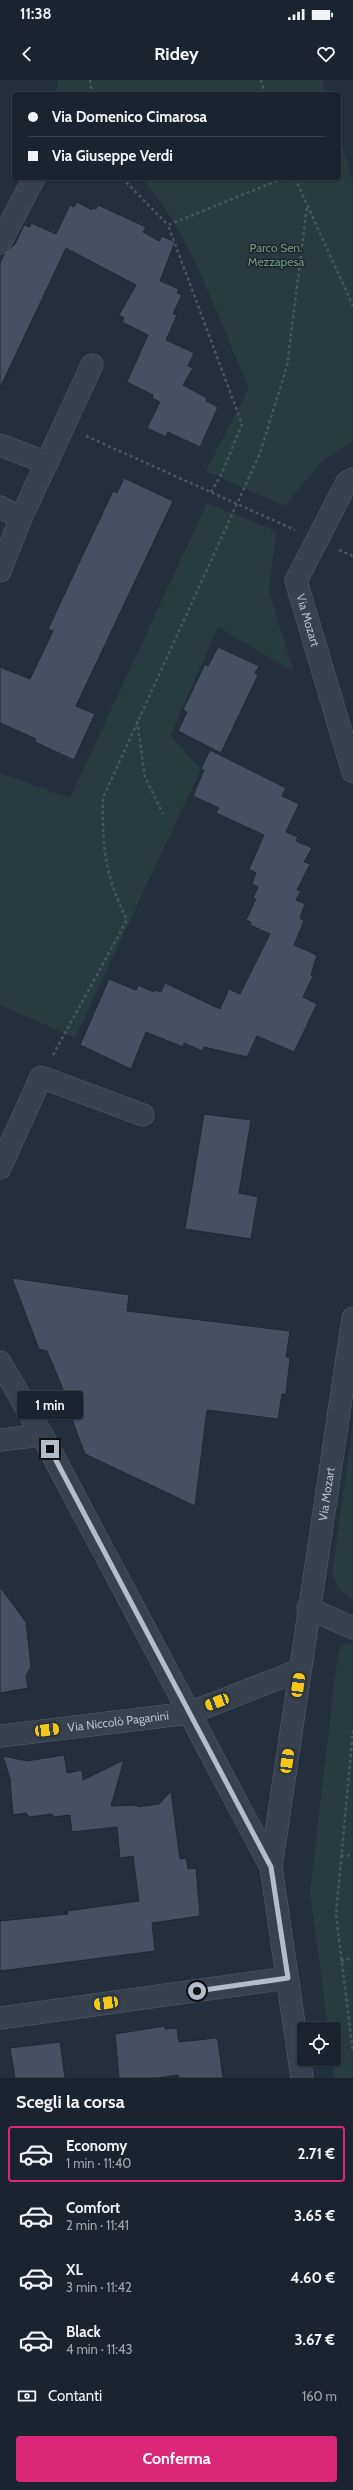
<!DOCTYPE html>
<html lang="it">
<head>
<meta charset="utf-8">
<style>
  :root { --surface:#1b232e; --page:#282f3a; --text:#f1f3f6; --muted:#a0a4aa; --line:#39404a; --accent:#db2777 }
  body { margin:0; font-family:Cabin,sans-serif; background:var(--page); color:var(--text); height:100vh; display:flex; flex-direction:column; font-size:15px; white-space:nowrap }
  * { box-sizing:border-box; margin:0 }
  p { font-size:13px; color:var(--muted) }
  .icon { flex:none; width:22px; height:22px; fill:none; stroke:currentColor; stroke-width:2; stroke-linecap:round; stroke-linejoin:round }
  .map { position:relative; height:1998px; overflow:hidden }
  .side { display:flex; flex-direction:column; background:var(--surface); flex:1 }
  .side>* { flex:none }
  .top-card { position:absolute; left:12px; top:12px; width:329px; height:88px; border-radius:4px; box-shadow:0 1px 3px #0004,0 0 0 1px var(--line); display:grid; align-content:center; height:88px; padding:0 16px; background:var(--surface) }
  .buttons { position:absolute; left:297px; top:1942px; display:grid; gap:8px }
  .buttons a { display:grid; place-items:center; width:44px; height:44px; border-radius:4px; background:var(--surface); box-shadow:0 1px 3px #0004,0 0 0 1px var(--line); font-size:20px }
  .end { position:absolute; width:18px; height:18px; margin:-9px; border:5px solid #b4bcc9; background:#111; box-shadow:0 0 0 2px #111 }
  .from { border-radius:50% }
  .bubble { position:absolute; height:28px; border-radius:4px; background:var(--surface); box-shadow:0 1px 3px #0004,0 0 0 1px var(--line); font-size:13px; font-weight:700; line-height:28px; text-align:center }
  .car { position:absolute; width:12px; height:24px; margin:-12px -6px; border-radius:5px; box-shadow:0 0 3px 1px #0007; background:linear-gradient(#f5c518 24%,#345 0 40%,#f5c518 0 76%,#345 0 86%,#f5c518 0) }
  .top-card b { display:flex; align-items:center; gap:14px; height:38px; font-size:15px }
  .top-card b+b { border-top:1px solid var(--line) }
  .top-card i { width:10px; height:10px; background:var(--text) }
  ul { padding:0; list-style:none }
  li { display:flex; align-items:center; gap:12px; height:56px; margin:0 8px 6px; padding:0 8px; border:2px solid transparent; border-radius:4px }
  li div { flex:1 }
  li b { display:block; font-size:15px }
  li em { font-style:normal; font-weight:700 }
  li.on { border-color:var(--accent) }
  li>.icon { width:36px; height:36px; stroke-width:1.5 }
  h2 { padding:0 16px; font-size:18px; line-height:48px }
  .pay { display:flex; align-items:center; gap:10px; height:44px; padding:0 16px; font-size:15px }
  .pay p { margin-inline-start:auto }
  .cta { display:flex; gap:8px; margin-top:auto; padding:8px 16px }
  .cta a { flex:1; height:46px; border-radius:4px; background:var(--accent); color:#fff; font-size:16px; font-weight:700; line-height:46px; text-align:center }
  .status { display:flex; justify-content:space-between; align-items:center; height:28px; padding:0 20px; background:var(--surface); direction:ltr }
  .status svg { height:11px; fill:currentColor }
  header { display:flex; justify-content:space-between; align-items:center; height:52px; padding:0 16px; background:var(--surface); font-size:18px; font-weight:700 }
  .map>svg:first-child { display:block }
  .green { fill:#263c3f }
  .building { fill:#455162; stroke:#1f2835 }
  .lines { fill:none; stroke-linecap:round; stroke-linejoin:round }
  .minor-casing { stroke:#565f6c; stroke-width:23 }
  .path { stroke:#44595c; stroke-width:2.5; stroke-dasharray:3 3; stroke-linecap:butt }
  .minor { stroke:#38414e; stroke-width:22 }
  .route { stroke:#b4bcc9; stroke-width:5 }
  .labels { text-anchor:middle; stroke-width:3; stroke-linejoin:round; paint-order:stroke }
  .park-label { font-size:12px; fill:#6b9a76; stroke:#1d2633 }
  .street-label { font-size:12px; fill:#b4bcc9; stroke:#1d2633 }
</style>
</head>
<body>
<div class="status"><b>11:38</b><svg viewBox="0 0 49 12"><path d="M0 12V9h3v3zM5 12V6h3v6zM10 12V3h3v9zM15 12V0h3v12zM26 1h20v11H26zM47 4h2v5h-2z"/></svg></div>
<header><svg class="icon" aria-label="back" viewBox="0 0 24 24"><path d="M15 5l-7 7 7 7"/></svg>Ridey<svg class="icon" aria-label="heart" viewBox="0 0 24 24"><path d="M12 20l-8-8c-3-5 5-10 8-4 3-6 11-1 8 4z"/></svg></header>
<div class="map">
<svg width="353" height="1998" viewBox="0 0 353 1998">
  <rect width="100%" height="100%" fill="#242f3e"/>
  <path class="green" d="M58,0H322L326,14H56Z
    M339,56L353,102V361L323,381L284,426L206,391L249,308C217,236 193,158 142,98H339Z
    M207,423L276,451L269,512L294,592L218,547L170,656L201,689L75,958L0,925V693L70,718Z
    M353,1343V1520L339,1509L332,1494Z
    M353,1562V1998H334L332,1979H334V1949H328L310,1811L337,1580L341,1565Z"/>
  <path class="building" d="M77,122L92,130L93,128L96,129L98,125L146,147L143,152L159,161L162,156L175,162L160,201L179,209L177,213L182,215L173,234L177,235L166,260L194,273L188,286L193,288L183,305L207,318L206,321L218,327L200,367L168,352L166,357L147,348L160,322L152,318L153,315L127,302L148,255L122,242L124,238L119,235L136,205L66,168L0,308V184L4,174L15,164L24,145L30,147L31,143L56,154L70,125L74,127Z
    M124,398L173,421L76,626L95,634L74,680L35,662L36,659L0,643V587L30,599L53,551L48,549L113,411L117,413Z
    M218,567L259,586L255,593L258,595L221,673L178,651L187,632L183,630L205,584L208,586Z
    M210,670L286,708L282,716L299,724L286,752L298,757L296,761L312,768L304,782L310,784L297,810L301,811L296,820L305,824L300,838L304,841L294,865L317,875L311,895L313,896L303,917L317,924L294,972L257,956L247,977L204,967L202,971L184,963L183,967L146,952L131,989L80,965L109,899L136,910L138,905L154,912L155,910L161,912L165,903L220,929L229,909L240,914L270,854L250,845L251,842L246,840L256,819L253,818L258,807L252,804L256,793L249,789L264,755L216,733L219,728L193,716L204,690L201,689Z
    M204,1034L251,1040L239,1113L258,1117L251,1159L185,1149Z
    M12,1198L129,1215L127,1231L290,1251L286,1277L290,1278L286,1314H282L278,1339L207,1330L195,1426L85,1374L71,1337L75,1338L47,1271L39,1269Z
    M0,1507L26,1542L31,1587L26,1596L28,1608L0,1613Z
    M64,1675L67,1693L82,1690L83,1700L124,1680L111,1726L137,1725L138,1727L159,1724L171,1711L180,1779L186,1778L188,1789L196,1788L200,1836L152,1843L155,1871L0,1891V1841L68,1834L67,1831L139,1821L133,1776L120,1778L117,1747L72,1752L70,1735L53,1737L52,1734L29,1737L26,1733L13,1735L10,1699L3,1676L27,1681Z
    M165,1946V1949L177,1948L179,1962L216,1958L218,1961L223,1998H179L178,1995L157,1998H119L115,1954Z
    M60,1962L65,1998H15L10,1968Z"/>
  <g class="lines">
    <g class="minor-casing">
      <g id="minor">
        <path d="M0,163L34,98"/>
        <path d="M0,365L47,383"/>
        <path id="s1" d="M353,399L347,402L296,501L353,692"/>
        <path d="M0,427L21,438"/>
        <path d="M0,491L21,438L92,285"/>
        <path d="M0,1088L41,997L143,1035"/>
        <path d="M0,1282L42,1355L271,1787L302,1998"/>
        <path d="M0,1360L42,1355"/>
        <path d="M308,1528L353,1548"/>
        <path id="s2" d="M0,1656L190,1633L300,1590"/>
        <path id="s3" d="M271,1787L353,1238"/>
        <path d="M0,1938L287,1898"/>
      </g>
    </g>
    <path class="path" d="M90,0L92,14
      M261,0L265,14
      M122,98L168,145
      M295,98L353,226
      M86,356L295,450
      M211,412L222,393L242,344L168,145L284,98
      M339,470L353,476
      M137,641L145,697L163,734
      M53,975L127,840C105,795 102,768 103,718L260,373L287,286L307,127
      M353,1650L336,1835L353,1972
      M341,1776L353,1775
      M341,1881L353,1878"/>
    <use href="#minor" class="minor"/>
  </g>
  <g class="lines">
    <path class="route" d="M50,1369L271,1787L288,1898L197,1911"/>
  </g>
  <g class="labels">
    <g class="park-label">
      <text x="276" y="172">Parco Sen.<tspan x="276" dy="14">Mezzapesa</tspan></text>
    </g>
    <g class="street-label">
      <text dy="4" stroke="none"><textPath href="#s1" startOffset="159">Via Mozart</textPath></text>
      <text dy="4" stroke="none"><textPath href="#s3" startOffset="377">Via Mozart</textPath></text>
      <text dy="4" stroke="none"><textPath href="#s2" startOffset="119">Via Niccolò Paganini</textPath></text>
    </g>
  </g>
</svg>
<div class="buttons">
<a><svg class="icon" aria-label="locate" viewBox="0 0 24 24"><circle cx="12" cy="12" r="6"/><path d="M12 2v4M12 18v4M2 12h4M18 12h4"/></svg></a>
</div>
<i class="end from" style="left:197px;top:1911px"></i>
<i class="end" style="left:50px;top:1369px"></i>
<div class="bubble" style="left:17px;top:1311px;width:66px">1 min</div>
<i class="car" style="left:298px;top:1605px;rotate:8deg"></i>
<i class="car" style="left:217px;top:1622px;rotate:249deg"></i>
<i class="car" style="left:47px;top:1650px;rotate:83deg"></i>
<i class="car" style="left:287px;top:1681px;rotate:8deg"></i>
<i class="car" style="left:106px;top:1923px;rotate:262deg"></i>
<div class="top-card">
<b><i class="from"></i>Via Domenico Cimarosa</b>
<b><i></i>Via Giuseppe Verdi</b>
</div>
</div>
<section class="side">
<h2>Scegli la corsa</h2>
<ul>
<li class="on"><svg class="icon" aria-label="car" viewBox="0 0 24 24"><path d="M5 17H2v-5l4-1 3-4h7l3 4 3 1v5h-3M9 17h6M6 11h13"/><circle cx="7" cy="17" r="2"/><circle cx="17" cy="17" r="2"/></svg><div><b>Economy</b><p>1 min · 11:40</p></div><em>2.71 €</em></li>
<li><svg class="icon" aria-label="car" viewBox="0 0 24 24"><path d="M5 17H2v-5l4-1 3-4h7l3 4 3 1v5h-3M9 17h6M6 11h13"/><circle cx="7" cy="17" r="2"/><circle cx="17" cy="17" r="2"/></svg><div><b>Comfort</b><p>2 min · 11:41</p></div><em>3.65 €</em></li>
<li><svg class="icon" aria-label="car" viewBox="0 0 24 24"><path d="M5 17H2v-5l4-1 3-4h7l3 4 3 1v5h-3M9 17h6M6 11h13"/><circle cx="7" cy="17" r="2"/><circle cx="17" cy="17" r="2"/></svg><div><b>XL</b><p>3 min · 11:42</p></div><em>4.60 €</em></li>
<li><svg class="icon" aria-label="car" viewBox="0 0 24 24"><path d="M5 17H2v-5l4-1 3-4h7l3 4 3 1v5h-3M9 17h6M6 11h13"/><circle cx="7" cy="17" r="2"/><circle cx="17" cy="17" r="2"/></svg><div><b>Black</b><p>4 min · 11:43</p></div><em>3.67 €</em></li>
</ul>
<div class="pay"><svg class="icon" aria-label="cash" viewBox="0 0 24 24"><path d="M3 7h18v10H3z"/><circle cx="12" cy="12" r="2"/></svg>Contanti<p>160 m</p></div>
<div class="cta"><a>Conferma</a></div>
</section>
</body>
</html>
